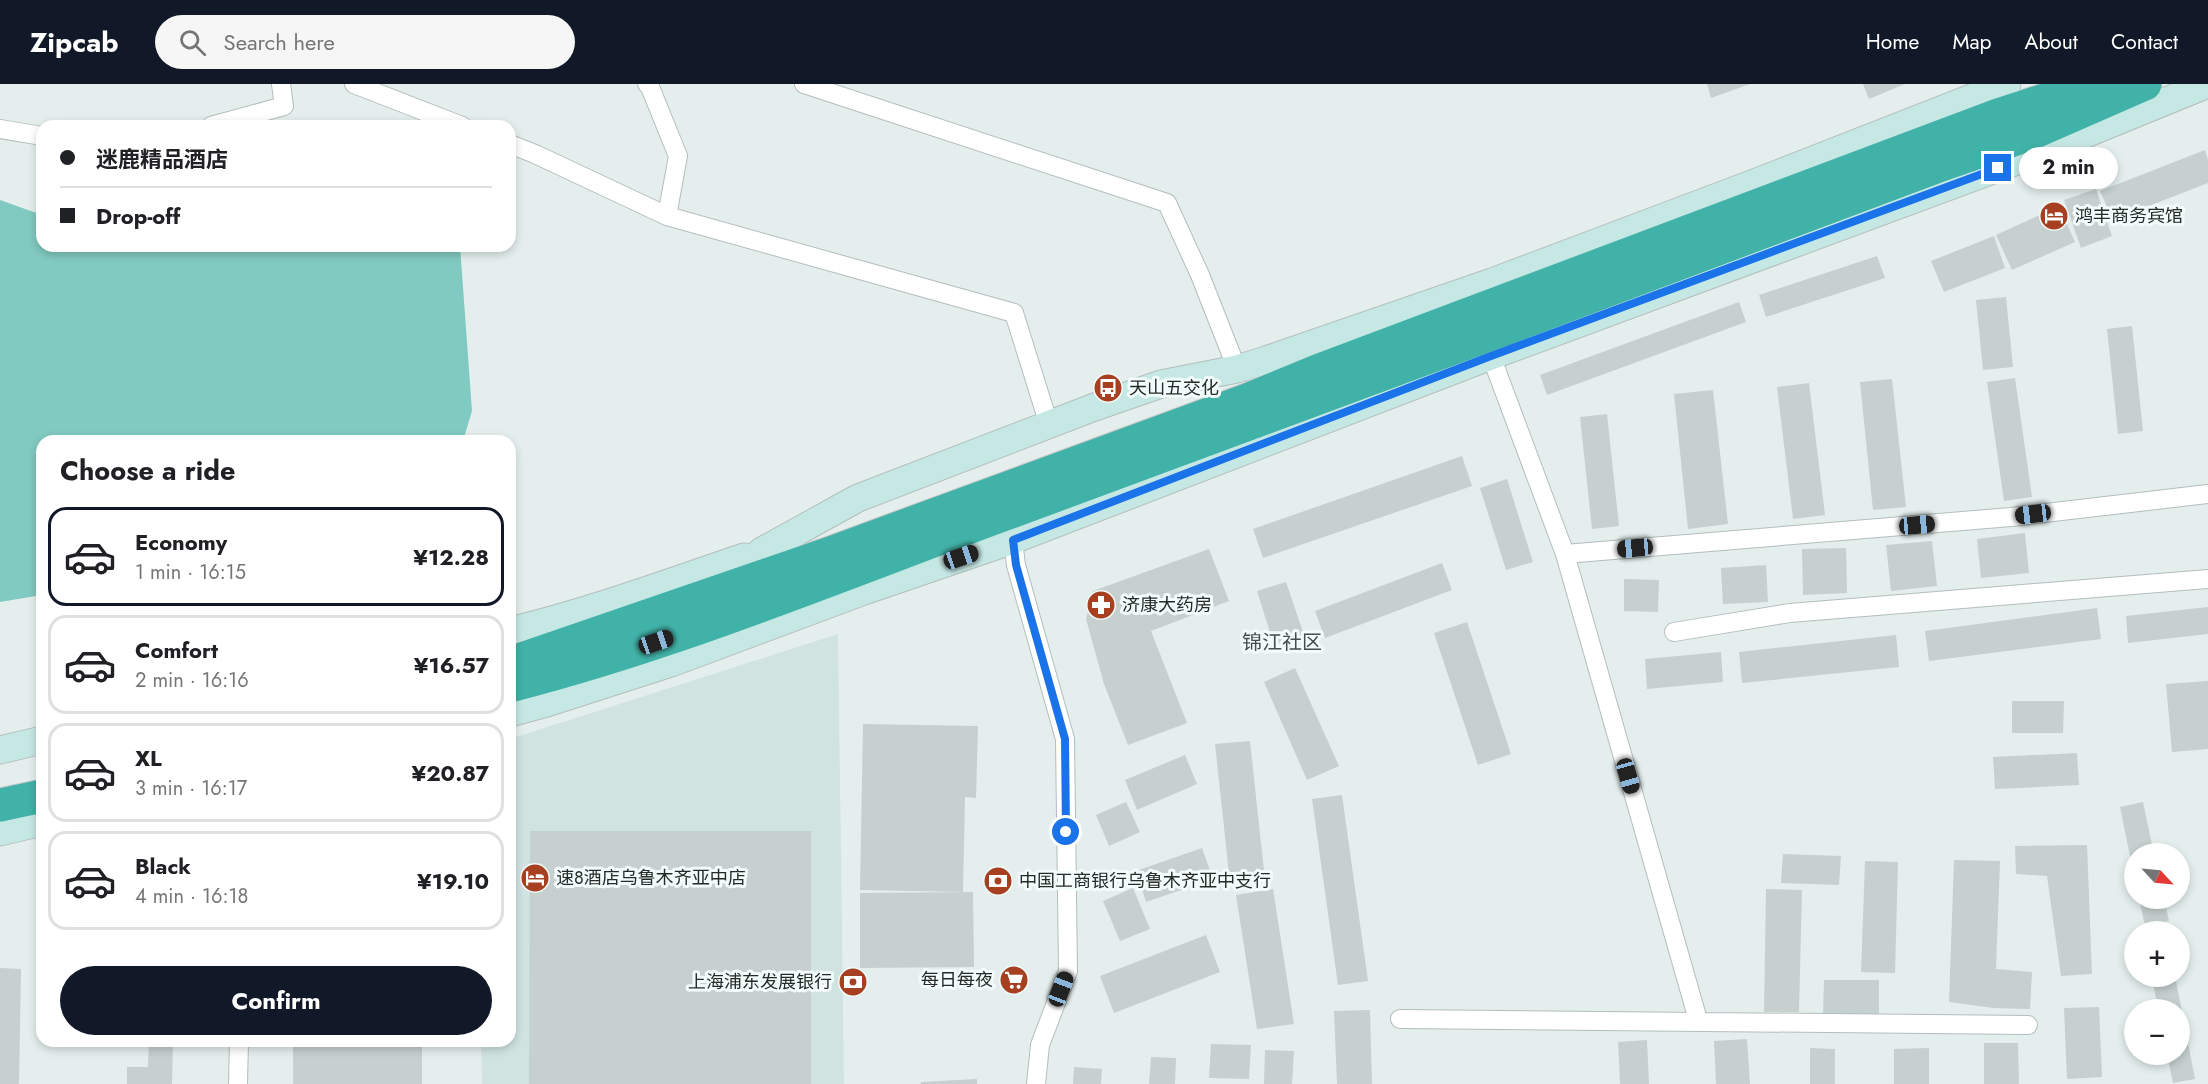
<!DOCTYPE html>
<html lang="en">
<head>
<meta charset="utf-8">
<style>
  :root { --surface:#fff; --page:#f6f6f6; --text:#202124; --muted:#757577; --line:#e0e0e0; --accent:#111827 }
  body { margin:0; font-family:Jost,"Noto Sans SC",sans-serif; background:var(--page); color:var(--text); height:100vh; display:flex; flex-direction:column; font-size:22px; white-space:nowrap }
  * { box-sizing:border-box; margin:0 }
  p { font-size:20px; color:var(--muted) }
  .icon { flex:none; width:33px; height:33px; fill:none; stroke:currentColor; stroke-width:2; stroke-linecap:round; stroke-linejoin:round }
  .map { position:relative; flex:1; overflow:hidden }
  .details { position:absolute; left:36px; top:351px; width:480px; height:612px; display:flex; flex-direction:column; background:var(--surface); border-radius:18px; box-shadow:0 3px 9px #0003 }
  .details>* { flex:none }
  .top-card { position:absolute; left:36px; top:36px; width:480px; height:132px; border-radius:18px; box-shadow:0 3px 9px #0003; display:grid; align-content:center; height:132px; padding:0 24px; background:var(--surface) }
  .needle { width:39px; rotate:116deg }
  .fabs { position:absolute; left:2124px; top:759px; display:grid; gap:12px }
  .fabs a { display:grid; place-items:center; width:66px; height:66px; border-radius:50%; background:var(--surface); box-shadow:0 3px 9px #0003; font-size:30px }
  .end { position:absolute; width:27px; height:27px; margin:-14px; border:8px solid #1a73e8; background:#fff; box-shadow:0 0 0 3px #fff }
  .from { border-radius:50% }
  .bubble { position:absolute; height:42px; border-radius:21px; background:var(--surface); box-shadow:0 3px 9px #0003; font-size:20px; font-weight:700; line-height:42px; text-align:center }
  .car { position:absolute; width:18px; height:36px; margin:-18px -9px; border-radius:8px; box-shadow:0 0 4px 2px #0007; background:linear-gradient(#222 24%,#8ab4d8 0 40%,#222 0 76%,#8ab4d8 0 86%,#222 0) }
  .top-card b { display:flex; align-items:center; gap:21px; height:57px; font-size:22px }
  .top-card b+b { border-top:2px solid var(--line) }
  .top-card i { width:15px; height:15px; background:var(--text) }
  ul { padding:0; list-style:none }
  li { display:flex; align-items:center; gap:18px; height:99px; margin:0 12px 9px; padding:0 12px; border:3px solid var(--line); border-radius:18px }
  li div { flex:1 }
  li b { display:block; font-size:22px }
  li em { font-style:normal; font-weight:700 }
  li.active { border-color:var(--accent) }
  li>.icon { width:54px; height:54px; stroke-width:1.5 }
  h2 { padding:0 24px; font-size:27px; line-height:72px }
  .action { display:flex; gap:12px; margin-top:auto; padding:12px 24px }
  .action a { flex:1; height:69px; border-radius:36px; background:var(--accent); color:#fff; font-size:24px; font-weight:700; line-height:69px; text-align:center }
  header { display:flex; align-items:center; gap:36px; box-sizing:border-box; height:84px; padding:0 30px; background:var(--accent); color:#fff }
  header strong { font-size:28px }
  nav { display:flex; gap:33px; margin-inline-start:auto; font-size:21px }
  .search { width:420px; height:54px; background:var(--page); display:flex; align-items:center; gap:15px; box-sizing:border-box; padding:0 21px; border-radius:33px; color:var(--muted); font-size:22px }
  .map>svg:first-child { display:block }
  .built { fill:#d0e3e1 }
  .forest { fill:#81cac1 }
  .building { fill:#c5d0cf }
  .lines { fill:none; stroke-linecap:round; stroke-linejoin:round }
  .street-casing { stroke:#b3bebc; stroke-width:20 }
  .secondary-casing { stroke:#b3bebc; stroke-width:29 }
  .highway-casing { stroke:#cbcccc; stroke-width:35 }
  .street { stroke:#fff; stroke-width:18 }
  .secondary { stroke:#c6e8e5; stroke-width:27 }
  .highway { stroke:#41b2a7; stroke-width:33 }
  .route { stroke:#1a73e8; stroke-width:8 }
  .labels { text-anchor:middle; stroke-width:6; stroke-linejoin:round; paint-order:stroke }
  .poi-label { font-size:18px; fill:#262a29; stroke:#f1fcfb; text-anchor:start }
  .neighbourhood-label { font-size:20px; fill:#444e4c; stroke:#f1fcfb }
</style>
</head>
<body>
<header>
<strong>Zipcab</strong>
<div class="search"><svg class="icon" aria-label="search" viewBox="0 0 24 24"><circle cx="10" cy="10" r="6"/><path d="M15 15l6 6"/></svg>Search here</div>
<nav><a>Home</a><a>Map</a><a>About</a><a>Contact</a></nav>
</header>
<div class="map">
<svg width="2208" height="1000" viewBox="0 0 2208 1000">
  <rect width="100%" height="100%" fill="#e4efed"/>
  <path class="built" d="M838,550L844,1000H482L481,957H510V655Z"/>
  <path class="forest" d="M0,116L42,131V162H460L472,327L463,357H42V511L0,518Z"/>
  <path class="building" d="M1707,0H1750L1711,14Z
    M1863,0H1905L1869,15Z
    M2205,66L2208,76V99L2113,136L2100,107Z
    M2096,105L2112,152L2081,164L2064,116Z
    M2059,122L2075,158L2012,186L1996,151Z
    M1994,152L2005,184L1944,208L1931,177Z
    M1877,172L1885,194L1766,233L1759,211Z
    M2006,213L2013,283L1983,286L1976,216Z
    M1739,218L1746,238L1547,311L1540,291Z
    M2132,242L2143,347L2118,350L2107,245Z
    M2015,294L2032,413L2004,417L1987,298Z
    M1892,295L1906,423L1873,426L1860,298Z
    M1809,299L1825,431L1793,435L1777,303Z
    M1713,306L1728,440L1688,445L1674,310Z
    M1607,330L1619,442L1592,445L1580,333Z
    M1462,372L1472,402L1263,474L1253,445Z
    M1507,395L1533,478L1506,486L1480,404Z
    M2025,449L2029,489L1981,494L1977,455Z
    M1932,457L1937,502L1891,507L1886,461Z
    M1846,464L1847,509L1803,511L1802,465Z
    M1209,465L1229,517L1151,547L1187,639L1128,661L1104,600L1086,535L1093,507Z
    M1442,479L1452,506L1325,554L1315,527Z
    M1766,481L1768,518L1723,520L1721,484Z
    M1624,495L1659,496L1658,528L1624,527Z
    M1286,498L1304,551L1274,561L1257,507Z
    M2208,523V550L2128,559L2126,532Z
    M2097,524L2101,555L1929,577L1925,547Z
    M1467,538L1511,670L1478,681L1434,549Z
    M1896,551L1899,583L1742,599L1739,568Z
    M1721,568L1723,598L1647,605L1645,575Z
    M1295,584L1339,682L1307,696L1264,598Z
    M2208,597V665L2172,668L2166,600Z
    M2012,617H2064L2063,649H2012Z
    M863,640L978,642L976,714L965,713L963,808L860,806Z
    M1250,657L1265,796L1230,799L1215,660Z
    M2077,669L2079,701L1995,705L1993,673Z
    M1185,671L1197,700L1137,726L1125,696Z
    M1342,711L1368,897L1338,901L1312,715Z
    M1126,718L1140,748L1109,762L1096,731Z
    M2143,718L2154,770H2134L2133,787L2120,723Z
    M530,747H811V1000H529Z
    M2087,761L2092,890L2061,892L2047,792L2016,790L2015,762Z
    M1202,764L1213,795L1146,818L1136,787Z
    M1783,770L1841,772L1839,801L1781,799Z
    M1954,776L2000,777L1996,885L2032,888L2030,925L1993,924L1949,918Z
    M1865,777L1898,778L1895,889L1861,888Z
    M1133,804L1150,845L1120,857L1103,817Z
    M1273,805L1294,940L1257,945L1236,811Z
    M1766,805L1802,806L1799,928H1764Z
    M973,808L974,883L860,884V809Z
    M2139,814H2164L2169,837L2145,842Z
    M1206,851L1220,888L1114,929L1100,892Z
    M0,884L21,885L19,1000H0Z
    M2152,892H2175L2195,995L2173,999L2167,970H2180V926H2158Z
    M1824,896H1879V930H1823Z
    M2099,923L2102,993L2067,995L2064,924Z
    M1370,926L1372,1000H1337L1334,927Z
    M1747,955L1750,1000H1716L1714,957Z
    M1647,956L1649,1000H1620L1618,958Z
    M149,957H173L172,1000H127V983H148Z
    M293,957H422V1000H293Z
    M1984,959H2018L2019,1000H1984Z
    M1211,960L1251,961L1249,995L1209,994Z
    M1810,964L1835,965V1000H1810Z
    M1929,964V1000H1894V965Z
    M1265,966L1294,967L1292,1000H1264Z
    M1151,973L1176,974L1175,1000H1149Z
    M1074,983L1102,985L1101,1000H1073Z
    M977,995V1000H921V998Z"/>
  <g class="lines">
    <g class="street-casing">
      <path id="street" d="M354,0L462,42
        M647,0L650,3L678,72L667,132
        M804,0L1167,119L1200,191L1237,285
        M211,42L284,22L281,0
        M0,45L42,52
        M510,60L535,70L667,132L1014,229L1049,341
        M1491,272L1565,470L1698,936
        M1013,456L1016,481L1065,655L1068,887L1040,961L1036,1000
        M1565,470L2011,433L2208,410
        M1674,548L1790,529L2208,495
        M1400,935L2028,941
        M238,1000L239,957"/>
    </g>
    <g class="secondary-casing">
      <path id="secondary" d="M716,504L762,467L858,414L1092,324L1161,300L1237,285L1266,276L1492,198L1757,98L2007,0
        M510,547C589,528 667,499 744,473
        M510,629L547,619L671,579L864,507L1013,456L1491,272L2039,69L2208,0
        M0,666L42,656
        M0,748L42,738"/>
    </g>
    <g class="highway-casing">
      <path id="highway" d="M510,579L830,469L1247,316L1317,287L1998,31L2063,10L2086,0
        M510,602C682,558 847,488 1014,427C1322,315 1629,198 1936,83L2033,49L2145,0
        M0,721L42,712"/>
    </g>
    <use href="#street" class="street"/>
    <use href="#secondary" class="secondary"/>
    <use href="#highway" class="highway"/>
  </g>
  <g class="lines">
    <path class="route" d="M1066,748L1065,655L1016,481L1013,456L1491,272L1998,84"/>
  </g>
  <defs>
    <g id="hotel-disc" transform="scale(1.5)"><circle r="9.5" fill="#a73f21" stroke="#f1fcfb"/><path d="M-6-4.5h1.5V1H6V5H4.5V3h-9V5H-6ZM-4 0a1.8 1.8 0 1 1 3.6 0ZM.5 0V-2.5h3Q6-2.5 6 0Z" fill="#fff"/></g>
    <g id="bus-disc" transform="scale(1.5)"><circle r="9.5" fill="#a73f21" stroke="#f1fcfb"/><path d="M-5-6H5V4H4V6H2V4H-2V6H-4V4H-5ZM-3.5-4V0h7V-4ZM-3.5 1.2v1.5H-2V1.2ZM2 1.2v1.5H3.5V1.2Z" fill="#fff"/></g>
    <g id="pharmacy-disc" transform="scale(1.5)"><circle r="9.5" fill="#a73f21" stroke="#f1fcfb"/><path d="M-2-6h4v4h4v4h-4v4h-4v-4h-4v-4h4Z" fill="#fff"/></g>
    <g id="bank-disc" transform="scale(1.5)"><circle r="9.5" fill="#a73f21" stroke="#f1fcfb"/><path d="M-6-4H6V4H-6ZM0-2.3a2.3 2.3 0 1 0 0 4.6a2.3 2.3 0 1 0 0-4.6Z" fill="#fff"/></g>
    <g id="supermarket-disc" transform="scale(1.5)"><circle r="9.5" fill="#a73f21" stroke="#f1fcfb"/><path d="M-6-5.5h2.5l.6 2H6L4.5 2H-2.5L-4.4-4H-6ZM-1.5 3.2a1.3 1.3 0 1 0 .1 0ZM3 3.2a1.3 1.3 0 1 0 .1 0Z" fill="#fff"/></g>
  </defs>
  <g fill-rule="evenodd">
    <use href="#hotel-disc" x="2054" y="132"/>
    <use href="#bus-disc" x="1108" y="304"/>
    <use href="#pharmacy-disc" x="1101" y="521"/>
    <use href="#hotel-disc" x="535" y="794"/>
    <use href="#bank-disc" x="998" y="797"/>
    <use href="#supermarket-disc" x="1014" y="896"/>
    <use href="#bank-disc" x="853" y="898"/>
  </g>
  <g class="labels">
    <g class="poi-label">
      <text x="2075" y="138">鸿丰商务宾馆</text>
      <text x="1129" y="310">天山五交化</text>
      <text x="1122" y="527">济康大药房</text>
      <text x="556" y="800">速8酒店乌鲁木齐亚中店</text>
      <text x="1019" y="803">中国工商银行乌鲁木齐亚中支行</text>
      <text x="993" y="902" text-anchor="end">每日每夜</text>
      <text x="832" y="904" text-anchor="end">上海浦东发展银行</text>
    </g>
    <g class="neighbourhood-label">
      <text x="1282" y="565">锦江社区</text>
    </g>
  </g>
</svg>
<div class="fabs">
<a><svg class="needle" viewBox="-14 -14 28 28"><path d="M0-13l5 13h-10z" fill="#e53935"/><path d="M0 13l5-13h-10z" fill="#757577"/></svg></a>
<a>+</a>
<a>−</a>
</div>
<i class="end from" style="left:1066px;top:748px"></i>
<i class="end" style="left:1998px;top:84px"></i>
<div class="bubble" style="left:2019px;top:63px;width:99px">2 min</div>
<i class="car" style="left:2033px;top:430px;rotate:263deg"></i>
<i class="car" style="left:1917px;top:441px;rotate:85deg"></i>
<i class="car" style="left:1635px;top:464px;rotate:265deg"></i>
<i class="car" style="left:961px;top:473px;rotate:71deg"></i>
<i class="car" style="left:656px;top:558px;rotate:71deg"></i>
<i class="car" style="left:1628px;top:692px;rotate:164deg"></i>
<i class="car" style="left:1061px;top:905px;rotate:21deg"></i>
<div class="top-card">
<b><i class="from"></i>迷鹿精品酒店</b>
<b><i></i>Drop-off</b>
</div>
<section class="details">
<h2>Choose a ride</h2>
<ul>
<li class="active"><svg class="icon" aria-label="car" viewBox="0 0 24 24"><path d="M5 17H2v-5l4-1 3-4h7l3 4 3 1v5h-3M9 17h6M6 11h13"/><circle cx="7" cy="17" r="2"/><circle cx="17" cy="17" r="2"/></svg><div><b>Economy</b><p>1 min · 16:15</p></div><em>¥12.28</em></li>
<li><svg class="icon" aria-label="car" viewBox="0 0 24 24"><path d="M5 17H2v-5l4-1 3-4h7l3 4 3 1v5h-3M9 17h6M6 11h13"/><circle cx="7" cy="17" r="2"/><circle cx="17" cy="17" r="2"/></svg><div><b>Comfort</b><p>2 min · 16:16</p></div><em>¥16.57</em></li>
<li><svg class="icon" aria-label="car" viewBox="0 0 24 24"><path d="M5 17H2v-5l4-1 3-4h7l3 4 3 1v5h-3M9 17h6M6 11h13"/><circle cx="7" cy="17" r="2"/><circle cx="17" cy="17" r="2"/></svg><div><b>XL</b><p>3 min · 16:17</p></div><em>¥20.87</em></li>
<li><svg class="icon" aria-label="car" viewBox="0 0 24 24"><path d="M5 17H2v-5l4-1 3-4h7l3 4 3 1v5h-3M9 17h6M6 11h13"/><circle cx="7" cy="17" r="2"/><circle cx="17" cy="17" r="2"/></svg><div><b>Black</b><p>4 min · 16:18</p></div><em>¥19.10</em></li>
</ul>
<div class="action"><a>Confirm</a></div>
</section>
</div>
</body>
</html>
